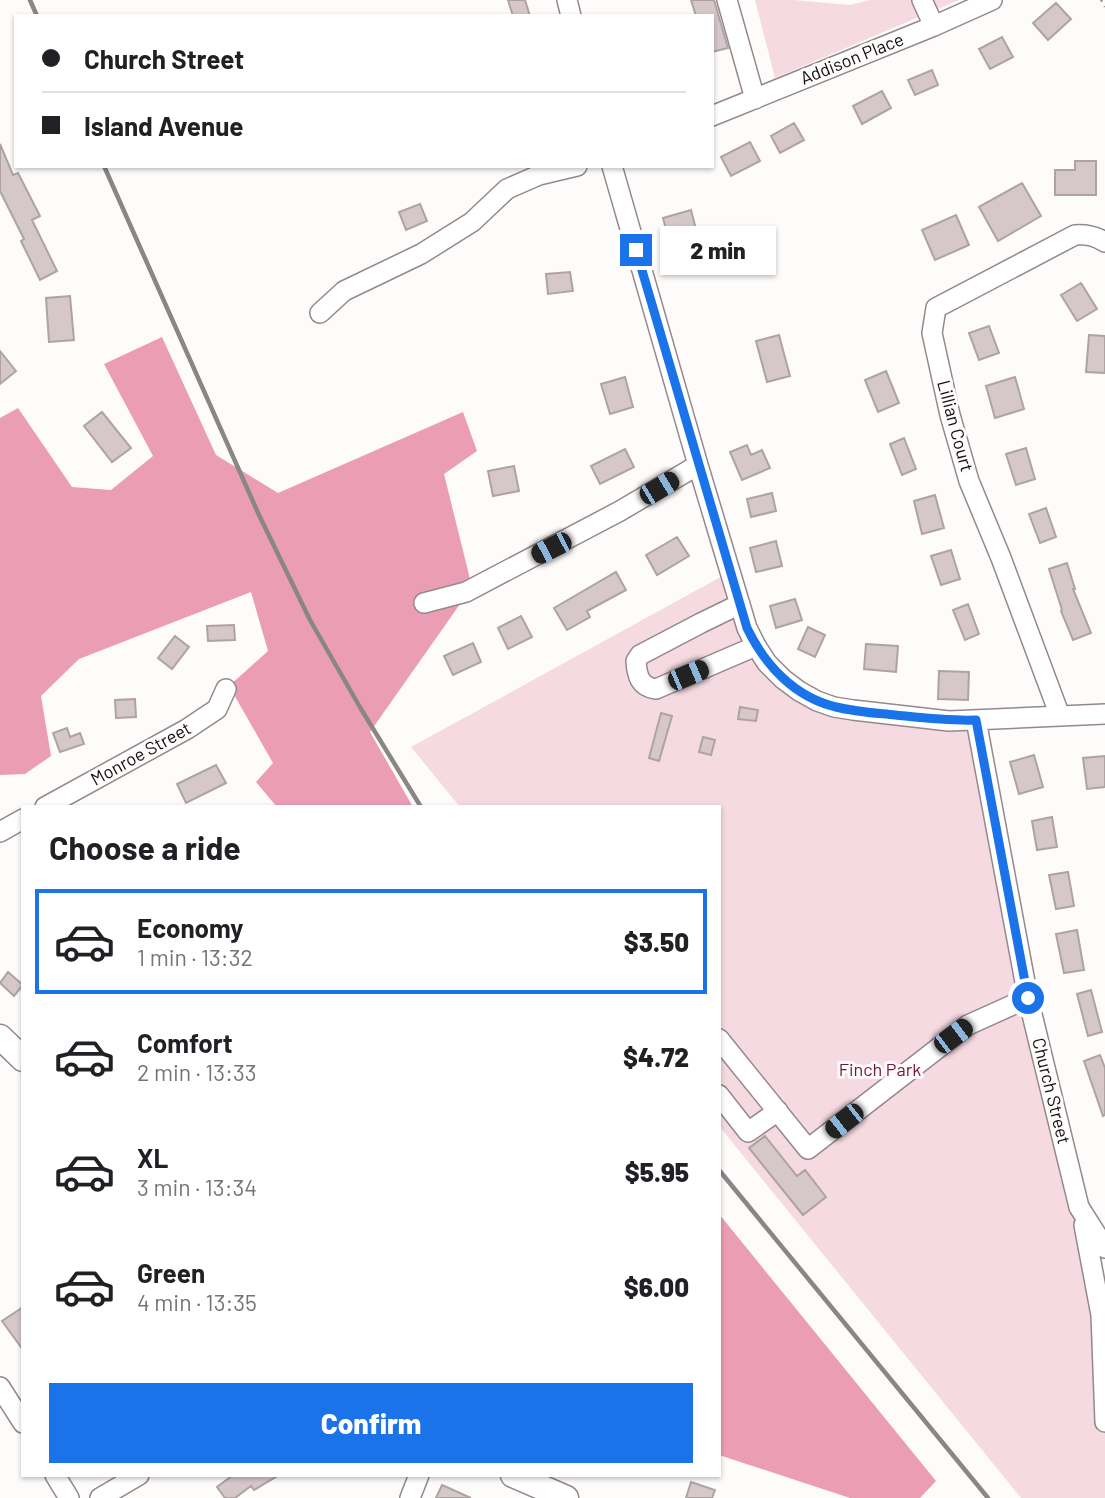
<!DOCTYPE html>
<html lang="en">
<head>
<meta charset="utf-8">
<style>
  :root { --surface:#fff; --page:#f6f6f6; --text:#202124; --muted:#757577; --line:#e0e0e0; --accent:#1a73e8 }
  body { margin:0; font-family:Barlow,sans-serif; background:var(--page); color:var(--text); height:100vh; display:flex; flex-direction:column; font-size:26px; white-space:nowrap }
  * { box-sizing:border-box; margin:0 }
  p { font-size:23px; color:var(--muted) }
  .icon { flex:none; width:38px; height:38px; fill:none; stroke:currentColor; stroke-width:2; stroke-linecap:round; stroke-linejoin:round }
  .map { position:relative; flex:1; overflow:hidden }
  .details { position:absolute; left:21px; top:805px; width:700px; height:672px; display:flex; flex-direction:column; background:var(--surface); border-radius:0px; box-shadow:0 2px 5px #0004 }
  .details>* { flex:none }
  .banner { position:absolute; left:14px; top:14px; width:700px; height:154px; border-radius:0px; box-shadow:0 2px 5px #0004; display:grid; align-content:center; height:154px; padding:0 28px; background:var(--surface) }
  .end { position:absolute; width:32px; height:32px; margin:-16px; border:9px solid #1a73e8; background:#fff; box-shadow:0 0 0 4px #fff }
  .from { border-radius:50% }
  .bubble { position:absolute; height:49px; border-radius:0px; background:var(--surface); box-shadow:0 2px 5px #0004; font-size:23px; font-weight:800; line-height:49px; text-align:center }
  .car { position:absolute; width:21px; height:42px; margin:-21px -10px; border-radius:9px; box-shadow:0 0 5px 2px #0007; background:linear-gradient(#222 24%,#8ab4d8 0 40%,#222 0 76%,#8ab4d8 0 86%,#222 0) }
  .banner b { display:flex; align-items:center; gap:24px; height:66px; font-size:26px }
  .banner b+b { border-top:2px solid var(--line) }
  .banner i { width:18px; height:18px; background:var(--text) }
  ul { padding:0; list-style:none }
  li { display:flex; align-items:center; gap:21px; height:105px; margin:0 14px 10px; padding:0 14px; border:4px solid transparent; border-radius:0px }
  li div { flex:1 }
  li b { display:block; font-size:26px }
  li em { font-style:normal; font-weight:800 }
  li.selected { border-color:var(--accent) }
  li>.icon { width:63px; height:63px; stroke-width:1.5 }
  h2 { padding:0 28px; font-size:32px; line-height:84px }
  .action { display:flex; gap:14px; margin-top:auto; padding:14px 28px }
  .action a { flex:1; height:80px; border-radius:0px; background:var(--accent); color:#fff; font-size:28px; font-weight:800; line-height:80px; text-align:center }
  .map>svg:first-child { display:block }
  .green { fill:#f6dae1 }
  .forest { fill:#ec9db6 }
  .building { fill:#d5c7ca; stroke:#afa2a5; stroke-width:2 }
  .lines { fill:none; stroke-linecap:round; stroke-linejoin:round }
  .minor-casing { stroke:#95888b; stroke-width:22 }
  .major-casing { stroke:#95888b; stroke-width:27 }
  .path { stroke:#969393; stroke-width:2.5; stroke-dasharray:2 5; stroke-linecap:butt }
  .minor { stroke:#fff; stroke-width:19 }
  .major { stroke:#fff; stroke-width:24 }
  .rail { stroke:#898686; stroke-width:4.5 }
  .route { stroke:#1a73e8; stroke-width:9 }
  .labels { text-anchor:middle; stroke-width:6; stroke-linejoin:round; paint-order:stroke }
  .street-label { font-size:18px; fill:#110d0e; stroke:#fefbfb }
  .park-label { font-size:18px; fill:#70163e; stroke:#fefbfb }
</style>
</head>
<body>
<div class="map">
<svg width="1105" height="1498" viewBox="0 0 1105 1498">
  <rect width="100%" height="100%" fill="#fefbfb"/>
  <path class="green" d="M755,0H793L850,5L870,0H959L775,78Z
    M726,574L748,633L811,695L965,723L1102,1319L1105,1357V1498H1021L719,1126V807H460L411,747Z"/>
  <path class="forest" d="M162,337L216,455L278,493L463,412L477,451L444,474L472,587L370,732L413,807H277L256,782L273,763L229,686L268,651L251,592L79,659L41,696L51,756L25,774L0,775V418L18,408L72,487L111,490L153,456L104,364Z
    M719,1214L936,1481L920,1498H850L719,1455Z"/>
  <path class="building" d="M508,0H525L530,16H513Z
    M691,0H714L728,48L712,52V16H696Z
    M1056,3L1071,19L1048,40L1033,23Z
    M1002,37L1013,57L990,69L979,49Z
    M932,70L938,85L915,95L908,80Z
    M882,91L891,108L862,124L853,106Z
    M794,123L804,140L780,153L771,136Z
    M750,142L760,161L731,176L721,157Z
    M0,144L13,175L18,173L40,216L32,220L57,271L40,280L21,241L24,239L0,191Z
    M1075,161H1096V195H1055V170H1075Z
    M1022,183L1041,216L998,241L979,207Z
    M420,204L427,221L406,230L399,212Z
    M691,210L700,245L672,252L663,218Z
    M956,215L969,245L935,260L922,230Z
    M570,272L573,291L548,294L546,274Z
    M1081,283L1097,309L1077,321L1061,295Z
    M70,296L74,340L49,342L46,298Z
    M989,326L999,353L979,360L969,333Z
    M779,335L790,376L767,382L756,341Z
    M1089,335L1105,336V373L1086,372Z
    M0,351L16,371L0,384Z
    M886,371L899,403L878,412L865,380Z
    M625,377L633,407L610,414L601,384Z
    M1015,377L1024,409L995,418L986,386Z
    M102,412L131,448L112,462L84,426Z
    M904,438L916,469L902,475L890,444Z
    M747,445L751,455L762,450L770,468L742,480L730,452Z
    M1026,448L1035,479L1016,485L1006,454Z
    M625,449L634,467L600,484L591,466Z
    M514,466L519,491L493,496L488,471Z
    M772,493L776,511L751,517L747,499Z
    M935,495L944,528L922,534L914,501Z
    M1046,508L1056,537L1040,543L1029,514Z
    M677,537L689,556L657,575L646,555Z
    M776,541L782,566L756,572L750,548Z
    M951,550L960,579L941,585L931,556Z
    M1067,563L1075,589H1073L1091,633L1073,640L1061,611L1062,610L1049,569Z
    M616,572L626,590L587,611L590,617L567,630L554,608Z
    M795,599L802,620L776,628L770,606Z
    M968,604L979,634L965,640L953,610Z
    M521,616L532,637L508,649L498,628Z
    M234,625L235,640L208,641L207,626Z
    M808,627L825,635L815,657L798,649Z
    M175,636L189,647L172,669L158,658Z
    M473,643L481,662L453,675L444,656Z
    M866,644L898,646L896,672L864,669Z
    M939,671L969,672L968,700L938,699Z
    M135,699L136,717L116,718L115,700Z
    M740,707L758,710L756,721L738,719Z
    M661,713L672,716L659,761L649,758Z
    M67,728L70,737L80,733L84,744L60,752L53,733Z
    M703,737L715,740L711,755L699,752Z
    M1034,755L1043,787L1019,794L1010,762Z
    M1105,756V787L1087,789L1083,758Z
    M216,765L226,783L186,803L177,784Z
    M1052,817L1057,847L1037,850L1032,821Z
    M1068,872L1074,906L1056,909L1049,875Z
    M1077,930L1084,970L1064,973L1056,934Z
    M8,972L23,985L14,996L0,983Z
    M1091,990L1102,1032L1088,1036L1077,994Z
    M1100,1055L1105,1068V1115L1103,1116L1084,1061Z
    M765,1136L797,1176L805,1170L826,1197L803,1215L749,1148Z
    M23,1307V1350L2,1321Z
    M233,1475H279L254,1490L251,1486L235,1498H225L217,1487Z
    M691,1482L715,1490L712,1498H686Z
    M442,1485L471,1498H436Z"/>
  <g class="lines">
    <g class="minor-casing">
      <path id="minor" d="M567,0L571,16
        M727,0L755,99
        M922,0L934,26
        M712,116L934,26L992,0
        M612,166L698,465L747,628L756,646L767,663L783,679L799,691L817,701L834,707L853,710L949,721L1105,714
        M320,313L344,291L421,254L472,222L507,189L539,175L577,166
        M424,603L466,592L620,511L698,465
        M740,604L701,623L640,655L636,661C637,676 640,687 656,689L756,646
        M1060,716L1001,558L969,481L950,415L932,333L936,308L1075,235C1087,234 1095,236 1105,242
        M976,720L1028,998L1079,1207L1105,1248
        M45,807L187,729L217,709L226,689
        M0,832L23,819
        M719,1039L808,1149L968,1025L1028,998
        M719,1095L748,1132L778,1111
        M1084,1225L1101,1315L1105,1422
        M0,1387L23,1423
        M55,1475L69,1498
        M100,1498L139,1475
        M410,1498L419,1475"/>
    </g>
    <g class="major-casing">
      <path id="major" d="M0,1037L23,1059
        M513,1475L566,1498"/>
    </g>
    <path class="path" d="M1101,0L1105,7"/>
    <use href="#minor" class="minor"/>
    <use href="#major" class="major"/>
    <path class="rail" d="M30,0L37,16
      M104,166L259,515L310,620L361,709L421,807
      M719,1170L988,1498"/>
  </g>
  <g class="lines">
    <path class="route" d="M636,250L747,628C765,665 794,697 836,707C856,712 876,713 895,715C924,718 947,721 976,720L1028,998"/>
  </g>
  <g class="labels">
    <g class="street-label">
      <text transform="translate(852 59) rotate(-22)" y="6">Addison Place</text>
      <text transform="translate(955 426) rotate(75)" y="6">Lillian Court</text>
      <text transform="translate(141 754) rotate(-29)" y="6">Monroe Street</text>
      <text transform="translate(1051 1091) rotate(76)" y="6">Church Street</text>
    </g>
    <g class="park-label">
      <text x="880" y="1076">Finch Park</text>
    </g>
  </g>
</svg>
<i class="end from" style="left:1028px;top:998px"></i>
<i class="end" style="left:636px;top:250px"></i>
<div class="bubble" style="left:660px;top:226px;width:116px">2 min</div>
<i class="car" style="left:659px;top:488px;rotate:59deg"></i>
<i class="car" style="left:551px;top:548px;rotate:243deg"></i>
<i class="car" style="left:688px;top:675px;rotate:67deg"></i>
<i class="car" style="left:953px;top:1036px;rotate:53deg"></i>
<i class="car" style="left:844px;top:1121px;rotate:232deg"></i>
<div class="banner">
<b><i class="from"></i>Church Street</b>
<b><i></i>Island Avenue</b>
</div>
<section class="details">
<h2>Choose a ride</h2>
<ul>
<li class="selected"><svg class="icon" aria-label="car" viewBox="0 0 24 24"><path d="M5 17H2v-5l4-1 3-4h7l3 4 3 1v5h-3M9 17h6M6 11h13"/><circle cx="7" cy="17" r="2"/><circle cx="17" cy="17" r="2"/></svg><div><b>Economy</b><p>1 min · 13:32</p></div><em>$3.50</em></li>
<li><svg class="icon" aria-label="car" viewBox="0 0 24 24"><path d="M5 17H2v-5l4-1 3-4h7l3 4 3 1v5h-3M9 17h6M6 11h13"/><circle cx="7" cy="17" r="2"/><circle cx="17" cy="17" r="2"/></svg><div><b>Comfort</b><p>2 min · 13:33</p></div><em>$4.72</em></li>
<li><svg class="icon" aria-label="car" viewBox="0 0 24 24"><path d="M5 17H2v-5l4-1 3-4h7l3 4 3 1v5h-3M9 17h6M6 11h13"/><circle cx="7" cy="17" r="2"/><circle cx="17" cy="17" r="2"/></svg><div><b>XL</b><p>3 min · 13:34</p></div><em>$5.95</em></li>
<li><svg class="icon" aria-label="car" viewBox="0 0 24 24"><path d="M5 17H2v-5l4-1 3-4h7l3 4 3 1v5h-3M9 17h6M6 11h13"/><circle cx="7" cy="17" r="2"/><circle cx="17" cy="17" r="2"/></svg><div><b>Green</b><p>4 min · 13:35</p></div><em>$6.00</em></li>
</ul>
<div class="action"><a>Confirm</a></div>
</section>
</div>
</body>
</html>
